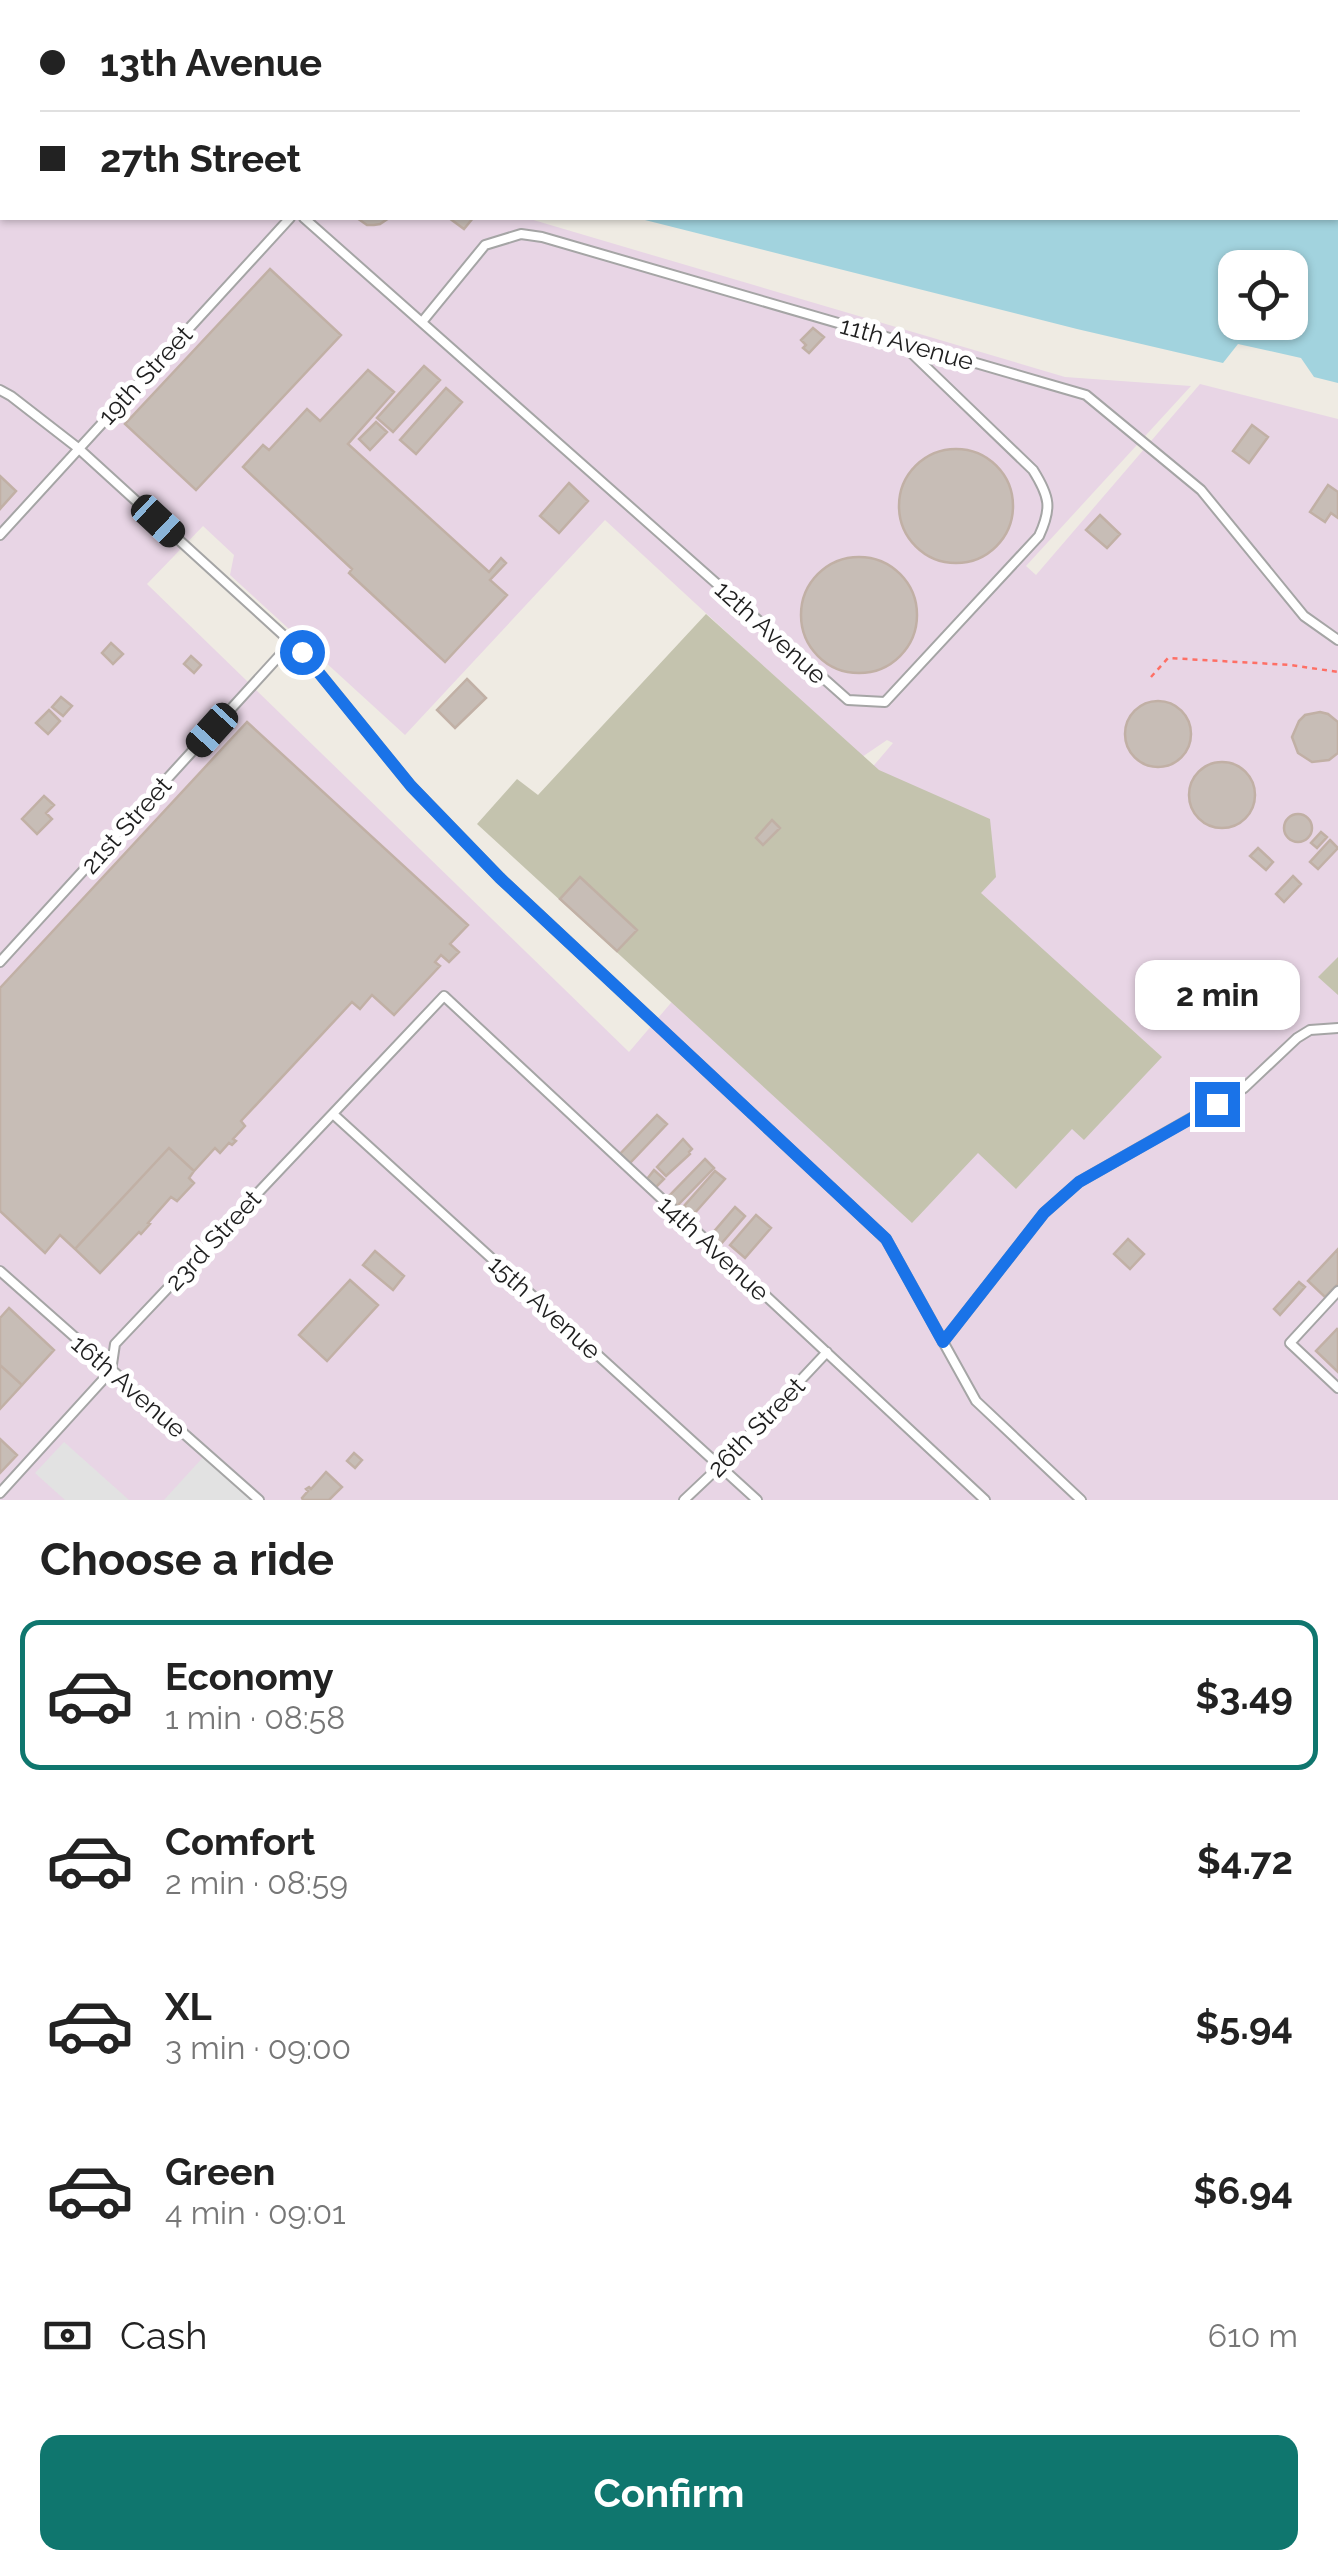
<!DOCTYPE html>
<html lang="en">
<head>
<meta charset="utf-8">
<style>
  :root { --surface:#fff; --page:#f6f6f6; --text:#222; --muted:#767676; --line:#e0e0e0; --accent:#0f766e }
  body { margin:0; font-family:Raleway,sans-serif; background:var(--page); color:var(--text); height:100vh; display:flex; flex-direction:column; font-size:38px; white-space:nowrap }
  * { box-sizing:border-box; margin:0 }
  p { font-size:32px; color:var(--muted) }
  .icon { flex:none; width:55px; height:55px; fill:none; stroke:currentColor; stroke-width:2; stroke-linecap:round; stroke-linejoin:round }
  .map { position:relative; height:1500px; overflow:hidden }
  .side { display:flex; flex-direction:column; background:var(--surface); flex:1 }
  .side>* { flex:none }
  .banner { position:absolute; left:0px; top:0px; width:1340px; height:220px; box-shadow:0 2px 8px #0004; display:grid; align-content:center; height:220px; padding:0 40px; background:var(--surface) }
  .controls { position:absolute; left:1218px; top:250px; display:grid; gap:20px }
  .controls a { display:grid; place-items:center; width:90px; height:90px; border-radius:20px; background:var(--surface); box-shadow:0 2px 8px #0004; font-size:50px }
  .end { position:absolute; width:45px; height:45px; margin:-22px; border:12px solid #1a73e8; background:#fff; box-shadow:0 0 0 5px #fff }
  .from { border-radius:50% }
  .bubble { position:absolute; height:70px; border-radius:20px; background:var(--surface); box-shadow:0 2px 8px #0004; font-size:32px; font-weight:700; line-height:70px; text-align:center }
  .car { position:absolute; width:30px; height:60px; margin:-30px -15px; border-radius:12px; box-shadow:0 0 8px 2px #0007; background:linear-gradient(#222 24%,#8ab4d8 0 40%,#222 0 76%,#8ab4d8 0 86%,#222 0) }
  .banner b { display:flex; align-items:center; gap:35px; height:95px; font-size:38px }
  .banner b+b { border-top:2px solid var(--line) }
  .banner i { width:25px; height:25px; background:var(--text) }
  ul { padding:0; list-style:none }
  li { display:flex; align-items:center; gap:30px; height:150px; margin:0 20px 15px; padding:0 20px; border:5px solid transparent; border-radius:20px }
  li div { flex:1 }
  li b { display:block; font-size:38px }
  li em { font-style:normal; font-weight:700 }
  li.current { border-color:var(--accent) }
  li>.icon { width:90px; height:90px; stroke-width:1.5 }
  h2 { padding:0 40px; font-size:45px; line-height:120px }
  .pay { display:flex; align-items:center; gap:25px; height:110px; padding:0 40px; font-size:38px }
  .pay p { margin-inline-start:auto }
  .primary-button { display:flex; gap:20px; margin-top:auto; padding:20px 40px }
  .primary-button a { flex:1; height:115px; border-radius:20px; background:var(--accent); color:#fff; font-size:40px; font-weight:700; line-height:115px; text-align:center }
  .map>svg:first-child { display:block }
  .industrial { fill:#e8d5e5; fill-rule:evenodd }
  .construction { fill:#c4c3ae }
  .parking { fill:#e2e2e2 }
  .water { fill:#a2d3de; fill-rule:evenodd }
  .building { fill:#c7bdb6; stroke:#c1b0a5; stroke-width:2.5 }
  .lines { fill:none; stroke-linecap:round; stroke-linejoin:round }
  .lane-casing { stroke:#a5a5a5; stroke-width:12 }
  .path { stroke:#fe6f65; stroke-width:2.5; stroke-dasharray:5 5; stroke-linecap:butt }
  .lane { stroke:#fff; stroke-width:8 }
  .route { stroke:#1a73e8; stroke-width:12 }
  .labels { text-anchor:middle; stroke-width:10; stroke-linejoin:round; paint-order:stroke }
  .street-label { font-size:25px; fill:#1e1e1e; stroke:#fff }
</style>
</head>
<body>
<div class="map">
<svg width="1338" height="1500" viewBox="0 0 1338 1500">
  <rect width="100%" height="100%" fill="#efebe3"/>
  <path class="industrial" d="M0,66L2,67V218L530,219L1065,377L1191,386L1026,566L1036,575L1200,384L1338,419V1500H0ZM605,520L862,757L887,740L893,743L629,1052L147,584L203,526L234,555L230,575L405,735Z"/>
  <path class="construction" d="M706,614L879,770L990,819L996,877L981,893L1162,1057L1084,1140L1072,1129L1016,1189L978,1153L912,1223L477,824L517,779L538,795Z
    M1338,957V995L1318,977Z"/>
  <path class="parking" d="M64,1442L129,1500H65L35,1473Z
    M206,1454L259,1500H164Z"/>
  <path class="water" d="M0,0H1338V383L1314,377L1301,358L1238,344L1223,363L1077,329L637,218H1338V2H2V39H0ZM1235,268H1290V322H1235Z"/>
  <path class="building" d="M357,218H389L380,224L374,225H367Z
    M449,218H473L464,229Z
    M270,269L341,335L196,490L125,424Z
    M813,328L824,337L809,353L803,348L806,345L801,340Z
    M424,366L440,380L393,432L377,418Z
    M368,370L394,392L348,444L489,572L501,558L506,563L490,580L507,595L445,662L349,573L352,569L243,467L263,445L269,450L307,409L320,421Z
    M446,388L462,402L416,454L400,440Z
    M376,422L387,432L370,450L359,439Z
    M1252,425L1268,437L1249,463L1233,451Z
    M899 506a57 57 0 1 1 114 0a57 57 0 1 1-114 0Z
    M0,476L16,491L0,509Z
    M569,483L588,501L559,533L540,516Z
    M1328,485L1338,492V518L1331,513L1325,522L1310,512Z
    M1100,515L1120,534L1107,548L1086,530Z
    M801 615a58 58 0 1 1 116 0a58 58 0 1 1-116 0Z
    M111,643L123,654L113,664L102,653Z
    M191,656L201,665L194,673L184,664Z
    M467,679L486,698L455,728L437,710Z
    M61,697L72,706L63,716L52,707Z
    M1125 734a33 33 0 1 1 66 0a33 33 0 1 1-66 0Z
    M49,710L60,721L48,734L36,723Z
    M1320,712L1328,714L1338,722V753L1329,760L1312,762L1298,753L1292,737L1299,721L1305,715Z
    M247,722L468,925L450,944L459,952L449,962L441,955L435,962L440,966L394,1015L372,995L360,1009L352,1002L241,1121L245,1126L233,1139L236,1141L232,1145L229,1143L220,1153L215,1148L194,1171L169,1148L75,1249L60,1235L45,1253L0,1211V988Z
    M1189 795a33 33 0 1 1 66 0a33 33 0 1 1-66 0Z
    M44,796L54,805L46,813L52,819L37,834L22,819Z
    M1284 828a14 14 0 1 1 28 0a14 14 0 1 1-28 0Z
    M772,820L780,828L763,845L756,838Z
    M1321,832L1327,837L1317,848L1311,843Z
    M1330,840L1338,848L1318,869L1310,862Z
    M1258,848L1273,862L1266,870L1250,856Z
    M1293,876L1301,884L1284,902L1276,894Z
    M580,877L637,930L617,951L560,899Z
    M1244,999L1252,1007L1241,1019L1233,1011Z
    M657,1115L667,1124L630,1163L620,1154Z
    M683,1139L692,1149L689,1152L690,1154L666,1176L657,1167Z
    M169,1148L194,1171L189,1178L194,1183L177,1201L171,1197L148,1223L150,1224L141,1234L139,1232L100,1273L75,1249Z
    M705,1159L714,1168L677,1206L668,1197Z
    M654,1170L664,1179L656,1187L647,1179Z
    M715,1171L725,1179L693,1215L684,1206Z
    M735,1207L745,1216L721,1244L711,1235Z
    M756,1215L771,1228L745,1258L730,1245Z
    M1128,1239L1144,1254L1130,1269L1114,1254Z
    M1338,1249V1284L1325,1297L1308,1281Z
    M375,1251L404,1276L393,1290L363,1265Z
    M350,1280L378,1305L327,1361L299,1335Z
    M1299,1282L1305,1287L1280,1315L1274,1309Z
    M9,1308L54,1350L22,1385L0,1365V1318Z
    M1337,1329L1338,1330V1372L1316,1351Z
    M0,1365L22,1385L0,1409Z
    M0,1439L17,1455L0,1473Z
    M354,1453L362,1460L355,1468L347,1461Z
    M326,1472L342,1487L329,1500H303L302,1498L308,1491L306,1489L309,1487L311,1489Z"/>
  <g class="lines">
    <g class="lane-casing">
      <path id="lane" d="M304,218L848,700L885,702L1039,536C1052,508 1050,497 1033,470L898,340
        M422,322L485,245L521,234L542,237L1086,395L1201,490L1304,616L1338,640
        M0,390L11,396L78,448L303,653L411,786L500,878L886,1239L976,1401L1081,1500
        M0,535L290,218
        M0,962L291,643
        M333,1114L757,1500
        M0,1271L259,1500
        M1338,1291L1290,1343L1338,1388
        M943,1342L1044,1213L1079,1182L1244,1088L1297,1038L1310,1030L1338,1028
        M0,1493L111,1371L115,1344L444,996L985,1500
        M684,1500L720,1466L827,1352"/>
    </g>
    <path class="path" d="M1151,677L1168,658L1291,665L1338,672"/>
    <use href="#lane" class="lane"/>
  </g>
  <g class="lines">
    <path class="route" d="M302,652L411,786L500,878L886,1239L943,1342L1044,1213L1079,1182L1217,1104"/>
  </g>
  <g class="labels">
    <g class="street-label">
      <text transform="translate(907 343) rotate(16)" y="9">11th Avenue</text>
      <text transform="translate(145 375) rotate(-47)" y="9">19th Street</text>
      <text transform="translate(771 632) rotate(42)" y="9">12th Avenue</text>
      <text transform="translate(126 825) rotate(-48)" y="9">21st Street</text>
      <text transform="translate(213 1240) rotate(-47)" y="9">23rd Street</text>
      <text transform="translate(714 1248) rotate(43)" y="9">14th Avenue</text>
      <text transform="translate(545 1307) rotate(42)" y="9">15th Avenue</text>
      <text transform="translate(129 1386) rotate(41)" y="9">16th Avenue</text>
      <text transform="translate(756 1427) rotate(-46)" y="9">26th Street</text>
    </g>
  </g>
</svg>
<div class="controls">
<a><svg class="icon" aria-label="locate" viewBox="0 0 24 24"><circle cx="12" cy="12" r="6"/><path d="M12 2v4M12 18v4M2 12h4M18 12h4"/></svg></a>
</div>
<i class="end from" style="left:302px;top:652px"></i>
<i class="end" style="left:1217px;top:1104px"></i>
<div class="bubble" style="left:1135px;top:960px;width:165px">2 min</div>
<i class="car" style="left:158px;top:521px;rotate:133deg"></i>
<i class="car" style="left:212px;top:730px;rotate:222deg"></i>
<div class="banner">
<b><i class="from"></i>13th Avenue</b>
<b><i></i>27th Street</b>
</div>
</div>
<section class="side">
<h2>Choose a ride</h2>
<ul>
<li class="current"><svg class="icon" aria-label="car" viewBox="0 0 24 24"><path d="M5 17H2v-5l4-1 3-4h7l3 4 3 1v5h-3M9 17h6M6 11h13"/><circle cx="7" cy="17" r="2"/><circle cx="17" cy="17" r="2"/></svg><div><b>Economy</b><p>1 min · 08:58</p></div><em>$3.49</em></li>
<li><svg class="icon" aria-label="car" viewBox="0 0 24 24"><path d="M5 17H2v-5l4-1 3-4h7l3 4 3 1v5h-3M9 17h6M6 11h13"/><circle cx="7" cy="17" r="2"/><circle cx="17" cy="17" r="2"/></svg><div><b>Comfort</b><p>2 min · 08:59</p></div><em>$4.72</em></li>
<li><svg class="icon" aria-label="car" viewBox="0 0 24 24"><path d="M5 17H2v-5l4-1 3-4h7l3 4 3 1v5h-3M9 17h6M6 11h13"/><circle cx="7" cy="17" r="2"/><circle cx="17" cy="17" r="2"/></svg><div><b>XL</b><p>3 min · 09:00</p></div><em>$5.94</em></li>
<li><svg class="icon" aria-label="car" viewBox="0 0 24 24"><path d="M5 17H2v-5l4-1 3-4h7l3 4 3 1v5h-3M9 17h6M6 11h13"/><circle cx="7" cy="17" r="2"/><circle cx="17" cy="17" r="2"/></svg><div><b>Green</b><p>4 min · 09:01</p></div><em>$6.94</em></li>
</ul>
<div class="pay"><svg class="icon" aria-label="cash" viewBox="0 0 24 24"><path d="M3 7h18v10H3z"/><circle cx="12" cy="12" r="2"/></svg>Cash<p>610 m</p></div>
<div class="primary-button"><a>Confirm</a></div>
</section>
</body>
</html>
